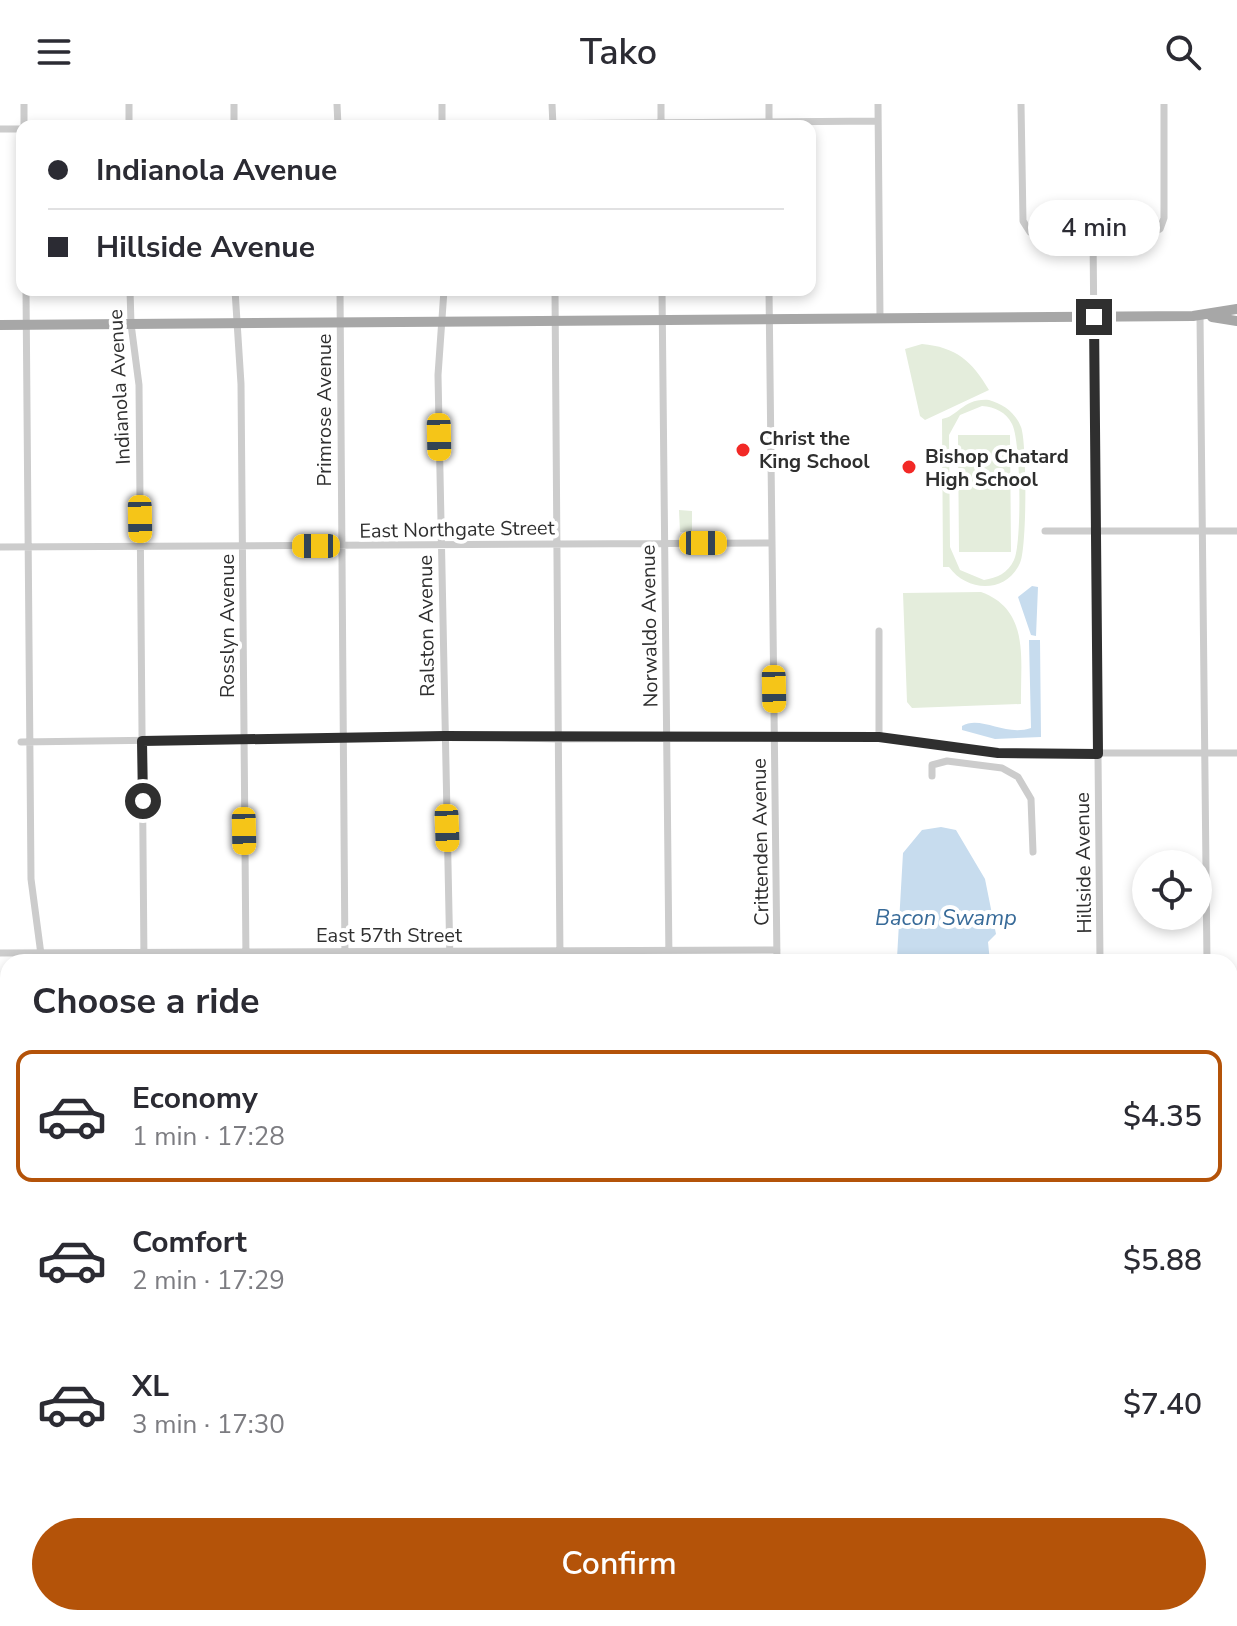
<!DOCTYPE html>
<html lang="en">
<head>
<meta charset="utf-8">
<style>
  :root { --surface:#fff; --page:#f7f7f7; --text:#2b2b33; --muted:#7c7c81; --line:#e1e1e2; --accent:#b45309 }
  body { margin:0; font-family:"Nunito Sans",sans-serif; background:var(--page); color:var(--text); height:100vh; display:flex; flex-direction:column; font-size:30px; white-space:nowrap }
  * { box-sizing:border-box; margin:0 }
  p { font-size:26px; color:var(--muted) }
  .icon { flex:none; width:44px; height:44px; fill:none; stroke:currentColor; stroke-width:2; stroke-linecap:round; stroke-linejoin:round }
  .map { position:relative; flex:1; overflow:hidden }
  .sheet { position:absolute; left:0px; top:850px; width:1238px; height:672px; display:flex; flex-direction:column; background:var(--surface); border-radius:24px 24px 0 0; box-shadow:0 4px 12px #0003 }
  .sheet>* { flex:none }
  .guide { position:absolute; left:16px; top:16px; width:800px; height:176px; border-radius:16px; box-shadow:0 4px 12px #0003; display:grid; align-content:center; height:176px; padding:0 32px; background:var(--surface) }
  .fabs { position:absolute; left:1132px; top:746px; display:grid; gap:16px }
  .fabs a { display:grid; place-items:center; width:80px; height:80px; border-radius:50%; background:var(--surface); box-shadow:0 4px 12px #0003; font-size:40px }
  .end { position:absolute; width:36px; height:36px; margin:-18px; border:10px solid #2f2f2f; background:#fff; box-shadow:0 0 0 4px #fff }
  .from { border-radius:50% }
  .bubble { position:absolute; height:56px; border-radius:28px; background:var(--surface); box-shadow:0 4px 12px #0003; font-size:26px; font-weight:600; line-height:56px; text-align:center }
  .car { position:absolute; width:24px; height:48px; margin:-24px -12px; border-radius:10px; box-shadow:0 0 6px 2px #0007; background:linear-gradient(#f5c518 24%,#345 0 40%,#f5c518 0 76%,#345 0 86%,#f5c518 0) }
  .guide b { display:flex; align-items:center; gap:28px; height:76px; font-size:30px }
  .guide b+b { border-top:2px solid var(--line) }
  .guide i { width:20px; height:20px; background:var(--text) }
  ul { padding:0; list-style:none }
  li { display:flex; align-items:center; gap:24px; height:132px; margin:0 16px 12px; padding:0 16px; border:4px solid transparent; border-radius:16px }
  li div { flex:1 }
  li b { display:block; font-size:30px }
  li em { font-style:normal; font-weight:600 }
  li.selected { border-color:var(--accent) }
  li>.icon { width:72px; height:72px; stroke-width:1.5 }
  h2 { padding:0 32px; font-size:36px; line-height:96px }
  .cta { display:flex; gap:16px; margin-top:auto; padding:16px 32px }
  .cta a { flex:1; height:92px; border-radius:48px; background:var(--accent); color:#fff; font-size:32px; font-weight:600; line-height:92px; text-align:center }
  header { display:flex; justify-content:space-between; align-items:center; height:104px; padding:0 32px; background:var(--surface); font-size:36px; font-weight:600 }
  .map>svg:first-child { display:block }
  .green { fill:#e4eddc; fill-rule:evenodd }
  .water { fill:#c7dcee }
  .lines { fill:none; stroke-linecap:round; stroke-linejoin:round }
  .street { stroke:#ccc; stroke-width:7 }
  .secondary { stroke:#b9b9b9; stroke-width:9 }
  .primary { stroke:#a7a7a7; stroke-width:10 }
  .route { stroke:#2f2f2f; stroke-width:10 }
  .poi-dot { fill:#f22926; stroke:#fff; stroke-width:3 }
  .labels { text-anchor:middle; stroke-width:8; stroke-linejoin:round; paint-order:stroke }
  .street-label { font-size:20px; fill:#2f2f2f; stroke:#fff }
  .poi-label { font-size:20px; font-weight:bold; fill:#2f2f2f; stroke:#fff; text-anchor:start }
  .water-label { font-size:22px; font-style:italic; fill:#376a98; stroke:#fff }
</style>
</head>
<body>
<header><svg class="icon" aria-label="menu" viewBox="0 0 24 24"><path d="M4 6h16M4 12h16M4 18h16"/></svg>Tako<svg class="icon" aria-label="search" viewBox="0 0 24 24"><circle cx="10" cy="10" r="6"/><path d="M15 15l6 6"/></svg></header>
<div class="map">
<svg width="1237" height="1522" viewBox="0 0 1237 1522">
  <rect width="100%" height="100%" fill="#fff"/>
  <path class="green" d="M922,240C956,243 972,257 989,286L925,316L920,312L905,245Z
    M989,296C1003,300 1015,308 1021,323C1027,338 1027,445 1020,459C1006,490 967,488 949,463H943L942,315C958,313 963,294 989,296ZM982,302C995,303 1006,308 1012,320C1021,336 1022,440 1014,456C1008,469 997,474 984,476L960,466L950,443L949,331L960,311Z
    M958,331H1010L1011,448H959Z
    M679,406L692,407V428H680Z
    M981,488C1031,506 1020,557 1021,600L912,604L907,598L903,489Z"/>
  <path class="water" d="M1032,482L1038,483L1036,532L1031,531L1018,493Z
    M1029,536H1040L1041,633L995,635L962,626V622C981,611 1005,633 1031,624Z
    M941,723L956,726L985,775L996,830L988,838L990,858H889L897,854L903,749L922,726Z"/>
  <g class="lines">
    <path class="street" d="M24,0V22
      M129,0V22
      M234,0V22
      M337,0L338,22
      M442,0V22
      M552,0L553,22
      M661,0V20
      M769,0V20
      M878,0L880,214
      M1021,0L1023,117L1030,128L1041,131H1149L1160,125L1164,114V0
      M282,22L878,17
      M0,25H22
      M1093,131L1100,858
      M26,186L31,775L42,858
      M130,186L131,220L139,281L144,858
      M235,186L241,280L246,858
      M340,186L345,858
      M444,186L438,271L450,858
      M555,186L560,858
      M662,186L669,858
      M769,186L777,858
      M1200,212L1207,858
      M1045,427H1237
      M0,443L770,439
      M879,633V527
      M21,638L445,632L558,635L879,633L998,649H1237
      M932,672V661L947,657L1002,664L1018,673L1031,695L1033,748
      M0,849L777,846
      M1230,890H1237
      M1230,1084H1237
      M0,1088H8
      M263,1514V1522
      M357,1514V1522
      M681,1514L682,1522
      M44,1522V1514
      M147,1522V1514"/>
    <path class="secondary" d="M789,1522L1237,1519"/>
    <path class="primary" d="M1212,213L1237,217
      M0,221L1193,212L1237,205"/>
  </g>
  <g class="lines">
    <path class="route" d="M143,697L142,637L445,632L879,633L998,649L1098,650L1094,213"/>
  </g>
  <g class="poi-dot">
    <circle cx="743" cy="346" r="8"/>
    <circle cx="909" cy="363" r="8"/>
  </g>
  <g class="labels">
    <g class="street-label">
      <text transform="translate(119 283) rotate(-93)" y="7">Indianola Avenue</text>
      <text transform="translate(324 306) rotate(-90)" y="7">Primrose Avenue</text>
      <text transform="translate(457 425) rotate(-1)" y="7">East Northgate Street</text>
      <text transform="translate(227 522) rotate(-90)" y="7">Rosslyn Avenue</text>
      <text transform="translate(426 522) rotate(-91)" y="7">Ralston Avenue</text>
      <text transform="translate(649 522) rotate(-91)" y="7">Norwaldo Avenue</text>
      <text transform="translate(760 738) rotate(-91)" y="7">Crittenden Avenue</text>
      <text transform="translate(1083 759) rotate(-91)" y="7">Hillside Avenue</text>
      <text x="389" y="838">East 57th Street</text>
    </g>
    <g class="poi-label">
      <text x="759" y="341">Christ the<tspan x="759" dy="23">King School</tspan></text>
      <text x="925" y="359">Bishop Chatard<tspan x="925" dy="23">High School</tspan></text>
    </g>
    <g class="water-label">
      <text x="946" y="821">Bacon Swamp</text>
    </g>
  </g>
</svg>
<div class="fabs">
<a><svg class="icon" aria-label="locate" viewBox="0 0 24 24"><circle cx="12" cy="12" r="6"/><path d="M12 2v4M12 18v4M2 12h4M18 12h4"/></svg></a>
</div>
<i class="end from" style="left:143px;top:697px"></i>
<i class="end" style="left:1094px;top:213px"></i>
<div class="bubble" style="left:1028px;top:96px;width:132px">4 min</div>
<i class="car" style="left:439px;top:333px;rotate:179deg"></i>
<i class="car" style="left:140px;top:415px;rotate:179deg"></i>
<i class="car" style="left:703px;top:439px;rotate:90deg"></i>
<i class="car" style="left:316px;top:442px;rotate:270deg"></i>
<i class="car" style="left:774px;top:585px;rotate:179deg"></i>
<i class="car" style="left:447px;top:724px;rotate:178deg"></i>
<i class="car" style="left:244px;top:727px;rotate:179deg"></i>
<div class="guide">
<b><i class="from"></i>Indianola Avenue</b>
<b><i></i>Hillside Avenue</b>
</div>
<section class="sheet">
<h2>Choose a ride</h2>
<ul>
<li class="selected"><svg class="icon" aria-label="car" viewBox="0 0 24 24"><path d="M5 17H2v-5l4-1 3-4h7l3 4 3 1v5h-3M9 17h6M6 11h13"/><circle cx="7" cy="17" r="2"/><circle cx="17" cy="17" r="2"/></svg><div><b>Economy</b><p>1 min · 17:28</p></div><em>$4.35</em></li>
<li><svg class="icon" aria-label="car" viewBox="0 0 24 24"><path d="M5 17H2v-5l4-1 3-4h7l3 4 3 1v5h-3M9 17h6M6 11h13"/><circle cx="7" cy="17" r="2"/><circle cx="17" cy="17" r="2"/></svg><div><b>Comfort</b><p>2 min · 17:29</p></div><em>$5.88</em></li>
<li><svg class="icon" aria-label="car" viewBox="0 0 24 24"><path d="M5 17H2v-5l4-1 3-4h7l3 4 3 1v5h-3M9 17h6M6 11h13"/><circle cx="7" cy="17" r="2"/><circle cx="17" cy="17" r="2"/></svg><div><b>XL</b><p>3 min · 17:30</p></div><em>$7.40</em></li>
</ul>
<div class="cta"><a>Confirm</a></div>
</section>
</div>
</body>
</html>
